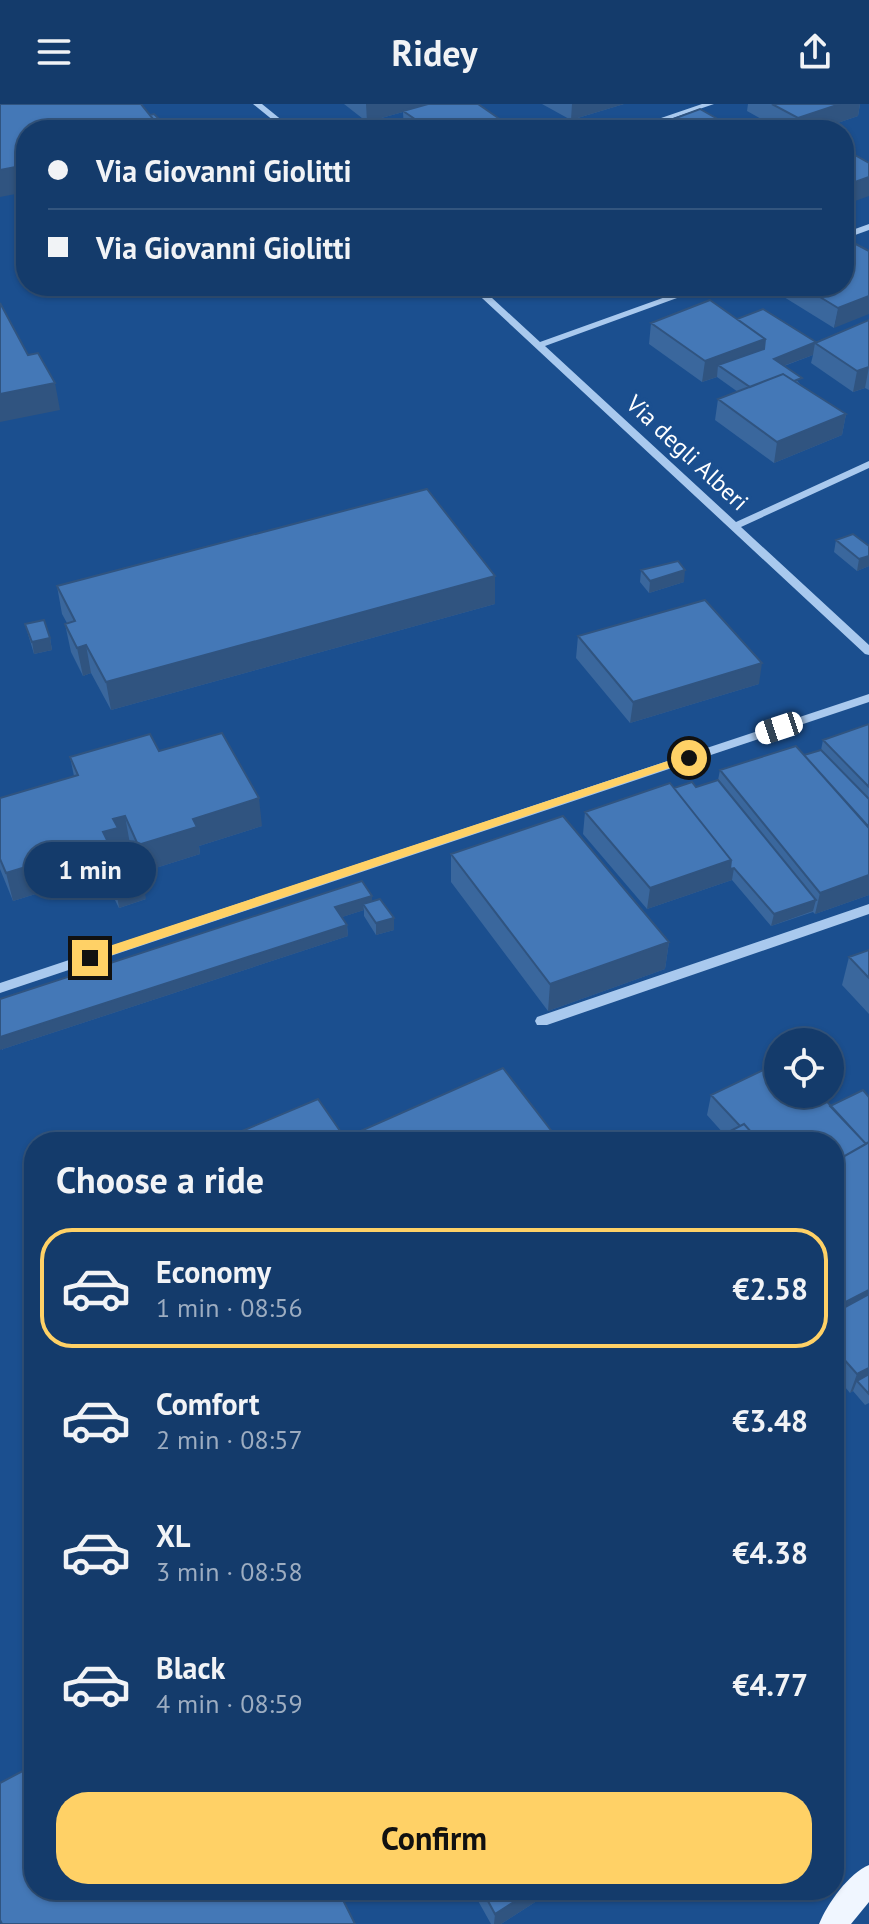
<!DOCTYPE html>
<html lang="en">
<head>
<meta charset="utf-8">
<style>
  :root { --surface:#143b6b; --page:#214673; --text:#f1f3f6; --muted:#9dadc1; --line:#33557e; --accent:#ffd166 }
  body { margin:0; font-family:"PT Sans",sans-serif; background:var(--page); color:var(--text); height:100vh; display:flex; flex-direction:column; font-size:30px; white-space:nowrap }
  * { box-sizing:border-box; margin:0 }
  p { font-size:26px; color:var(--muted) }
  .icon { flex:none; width:44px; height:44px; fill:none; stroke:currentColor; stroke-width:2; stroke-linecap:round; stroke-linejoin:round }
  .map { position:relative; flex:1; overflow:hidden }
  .panel { position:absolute; left:24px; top:1028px; width:820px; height:768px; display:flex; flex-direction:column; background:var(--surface); border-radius:32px; box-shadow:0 2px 6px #0004,0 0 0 2px var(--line) }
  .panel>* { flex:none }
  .banner { position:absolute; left:16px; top:16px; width:838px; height:176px; border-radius:32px; box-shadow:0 2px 6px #0004,0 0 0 2px var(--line); display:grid; align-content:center; height:176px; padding:0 32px; background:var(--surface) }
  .tools { position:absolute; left:764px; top:924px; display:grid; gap:16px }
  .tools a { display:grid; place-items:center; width:80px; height:80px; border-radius:50%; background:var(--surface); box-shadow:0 2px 6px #0004,0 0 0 2px var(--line); font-size:40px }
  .end { position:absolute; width:36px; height:36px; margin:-18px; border:10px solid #ffd166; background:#111; box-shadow:0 0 0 4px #111 }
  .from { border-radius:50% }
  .bubble { position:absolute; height:56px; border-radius:28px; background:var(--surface); box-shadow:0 2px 6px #0004,0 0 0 2px var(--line); font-size:26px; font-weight:600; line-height:56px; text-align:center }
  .car { position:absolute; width:24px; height:48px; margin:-24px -12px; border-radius:10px; box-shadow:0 0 6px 2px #0007; background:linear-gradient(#fff 24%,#345 0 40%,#fff 0 76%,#345 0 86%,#fff 0) }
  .banner b { display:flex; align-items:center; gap:28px; height:76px; font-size:30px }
  .banner b+b { border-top:2px solid var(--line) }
  .banner i { width:20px; height:20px; background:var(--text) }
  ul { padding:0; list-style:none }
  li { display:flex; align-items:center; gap:24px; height:120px; margin:0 16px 12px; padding:0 16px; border:4px solid transparent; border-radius:32px }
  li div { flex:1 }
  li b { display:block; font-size:30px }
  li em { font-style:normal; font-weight:600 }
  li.active { border-color:var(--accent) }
  li>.icon { width:72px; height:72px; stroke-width:1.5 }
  h2 { padding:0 32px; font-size:36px; line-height:96px }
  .cta { display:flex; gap:16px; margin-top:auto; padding:16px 32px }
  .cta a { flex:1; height:92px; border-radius:32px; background:var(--accent); color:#111; font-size:32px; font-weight:600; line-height:92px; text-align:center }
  header { display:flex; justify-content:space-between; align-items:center; height:104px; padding:0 32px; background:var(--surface); font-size:36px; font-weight:600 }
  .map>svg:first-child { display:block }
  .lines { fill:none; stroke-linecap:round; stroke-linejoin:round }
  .minor { fill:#a9c9ee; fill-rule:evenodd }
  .major { fill:#f0f6ff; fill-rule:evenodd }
  .wall { fill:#3a679d }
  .shaded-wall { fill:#305480 }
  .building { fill:#4478b7; stroke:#305480; stroke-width:2 }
  .route { fill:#ffd166 }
  .labels { text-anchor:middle; stroke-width:7; stroke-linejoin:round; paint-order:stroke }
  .far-street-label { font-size:24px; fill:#fff; stroke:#1b4f8f }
</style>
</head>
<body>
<header><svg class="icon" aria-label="menu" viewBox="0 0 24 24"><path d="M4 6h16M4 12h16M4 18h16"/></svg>Ridey<svg class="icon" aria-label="share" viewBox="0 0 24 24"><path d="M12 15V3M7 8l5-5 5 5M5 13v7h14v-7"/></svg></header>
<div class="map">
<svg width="869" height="1820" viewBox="0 0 869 1820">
  <rect width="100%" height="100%" fill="#1b4f8f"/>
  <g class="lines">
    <path class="minor" d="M253,0H262L294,26H285Z
      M702,0H714L638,26H626Z
      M869,120V126L844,135V129Z
      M469,182H479L540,238L696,182H710L545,242L736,418L869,357V364L741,423L869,541V551L865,550Z
      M869,590V598L0,889V879Z
      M869,800V810L547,921H537L535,917L537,913Z"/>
    <path class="major" d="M869,1761V1798L851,1820H819C827,1800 849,1769 869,1761Z"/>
  </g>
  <path class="wall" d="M344,0H478L504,18V26H404L403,8L367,18Z
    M542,0H624L571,16Z
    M748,0H860L858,12L817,26H781L747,7Z
    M563,182H603L576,191Z
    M771,182H844L834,224L771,185Z
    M737,215L816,238L869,216V286L865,284L853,288L811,259L813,251L784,262L801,281L846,310L842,331L774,359L715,316L718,295L738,288L717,273L702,278L649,240L651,219Z
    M836,436L869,442V462L857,467L834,448Z
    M641,466L684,478L649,489L640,478Z
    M495,472V500L111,606L91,569L83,572L71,548L65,520L67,519L62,510L57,482Z
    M25,520L50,534L52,546L34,550Z
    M578,532L759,580L630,619L576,554Z
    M869,620V791L815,810L813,808L771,822L732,776L647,805L583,730L585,708L674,684L696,683L718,676L720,666L804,651L821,646L823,636Z
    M159,647L262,722L199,742L200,750L143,768L130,740L121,742L123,752L111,755L113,766L13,797L0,765V694L74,672L70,653Z
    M451,750L669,838L665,865L548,907L451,778Z
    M112,783L146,795L119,804L114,794Z
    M372,792V798L394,814V826L376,831L364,812V806L342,813L347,821L348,832L0,946Z
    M869,846V910L842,881L849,853Z
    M711,991L830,1002L869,993V1299L865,1301L853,1287L850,1289L834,1270V1038L724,1030L707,1011Z
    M472,1786H554L501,1820H491Z"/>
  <path class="shaded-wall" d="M366,0H434L403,7V8L367,18Z
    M572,0H624L571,16Z
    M840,0H860L858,12L817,26H796L798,14Z
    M504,18V26H476Z
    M26,61V88L0,93V66Z
    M869,73V92L844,101V82Z
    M577,182H603L576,191Z
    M869,192V210L834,224L838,204Z
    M765,235L762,256L718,261L717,273L702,278L705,257Z
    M815,239L813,251L772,266L774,255Z
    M869,263L865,284L853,288L857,267Z
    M55,279L60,306L0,318V290Z
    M846,310L842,331L774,359L777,338Z
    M869,452V462L857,467L859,455Z
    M685,466L684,478L649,489L650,477Z
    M495,472V500L111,606L106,578Z
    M50,534L52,546L34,550L32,538Z
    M86,541L91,569L83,572L77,544Z
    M762,559L759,580L630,619L633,598Z
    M259,694L262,722L199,742L200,750L143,768L138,741L193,715Z
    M125,712L130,740L121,742L123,752L111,755L113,766L13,797L6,769L103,728L113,715Z
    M731,756L734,764L732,776L647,805L650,784Z
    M869,771V791L815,810L820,789Z
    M144,784L146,795L119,804L117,792Z
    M372,792V804L363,800L364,806L336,815L335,803Z
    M816,796L813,807L771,822L774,810Z
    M394,814V826L376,831V819Z
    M347,821L348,832L0,946V933Z
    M669,838L665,865L548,907L550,880Z
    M484,1032V1038H472Z
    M869,1186V1205L834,1224V1204Z
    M869,1264V1278L857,1277L853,1287L850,1289L857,1270Z
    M533,1786H554L501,1820H494L495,1810Z"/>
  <path class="building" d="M0,0H141L162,26H26V61L0,66Z
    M428,0H478L504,18L476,26H431L403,7Z
    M772,0H840L798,14Z
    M700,5L737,26H649L646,25Z
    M154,10L159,15L154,16L150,11Z
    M844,45L869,59V73L844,82Z
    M850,137L869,147V192L838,204L802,182H844V139Z
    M710,196L765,235L705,257L651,219Z
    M0,199L28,251L38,249L55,279L0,290Z
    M763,205L816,238L774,255L802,274L794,277L783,270L750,283L718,261L764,245L765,235L737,215Z
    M869,216V263L857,267L815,239Z
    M783,270L846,310L777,338L718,295Z
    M427,385L495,472L106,578L86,541L77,544L65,520L75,517L57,482Z
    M853,430L869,442V452L859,455L836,436Z
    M678,457L685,466L650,477L641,466Z
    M705,496L762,559L633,598L578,532Z
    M44,516L50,534L32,538L25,520Z
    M869,620V683L823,636Z
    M222,629L259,694L193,715L197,723L138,741L125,712L113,715L118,724L103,728L108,738L6,769L0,755V694L78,671L70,653L150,630L159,647Z
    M796,642L869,724V771L820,789L720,666Z
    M821,646L869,695V721H867L804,651Z
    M718,676L816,796L774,810L734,764L730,765L731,756L674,684L692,678L696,683Z
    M670,679L731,756L650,784L585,708Z
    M563,712L669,838L550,880L451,750Z
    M139,774L144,784L117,792L112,783Z
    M362,777L372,792L335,803L347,821L0,933V895Z
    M380,795L394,814L376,819L363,800Z
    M869,846V874L849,853Z
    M778,959V990H820L866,1040L834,1058V1038H760L744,1020L740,1022L711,991Z
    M503,964L560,1038H488L484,1032L472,1038H216L318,995L345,1034Z
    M863,986L869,993V1038L866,1040L830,1002Z
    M744,1020L760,1038H709Z
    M869,1038V1186L834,1204V1058Z
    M869,1190V1264L857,1270L834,1244V1209Z
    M869,1270V1290L857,1277Z
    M34,1661V1786H338L355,1820H2L0,1816V1679Z
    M482,1786H533L495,1810Z"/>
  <path class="route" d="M689,650L693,651V656L94,857L90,858L83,854L85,850Z"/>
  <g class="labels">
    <g class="far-street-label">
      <text transform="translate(687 349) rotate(43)" y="8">Via degli Alberi</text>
    </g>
  </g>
</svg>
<div class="tools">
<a><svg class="icon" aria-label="locate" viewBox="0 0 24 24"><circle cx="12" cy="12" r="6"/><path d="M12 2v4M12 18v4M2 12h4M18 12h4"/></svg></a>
</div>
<i class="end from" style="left:689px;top:654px"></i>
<i class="end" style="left:90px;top:854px"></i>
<div class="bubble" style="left:24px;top:738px;width:132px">1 min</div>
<i class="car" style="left:779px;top:624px;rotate:252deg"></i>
<div class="banner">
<b><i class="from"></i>Via Giovanni Giolitti</b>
<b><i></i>Via Giovanni Giolitti</b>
</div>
<section class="panel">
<h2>Choose a ride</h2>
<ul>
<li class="active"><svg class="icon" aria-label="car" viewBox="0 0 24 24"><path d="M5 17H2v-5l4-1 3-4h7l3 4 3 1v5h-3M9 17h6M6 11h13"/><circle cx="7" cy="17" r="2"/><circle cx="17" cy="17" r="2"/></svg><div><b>Economy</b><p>1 min · 08:56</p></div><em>€2.58</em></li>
<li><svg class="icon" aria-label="car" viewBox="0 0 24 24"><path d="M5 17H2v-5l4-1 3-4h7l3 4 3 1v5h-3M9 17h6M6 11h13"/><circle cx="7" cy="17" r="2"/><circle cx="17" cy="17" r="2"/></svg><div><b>Comfort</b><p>2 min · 08:57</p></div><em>€3.48</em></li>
<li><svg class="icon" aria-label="car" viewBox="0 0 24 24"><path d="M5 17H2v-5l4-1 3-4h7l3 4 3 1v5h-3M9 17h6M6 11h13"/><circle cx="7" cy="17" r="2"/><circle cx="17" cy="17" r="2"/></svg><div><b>XL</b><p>3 min · 08:58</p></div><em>€4.38</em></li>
<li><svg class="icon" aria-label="car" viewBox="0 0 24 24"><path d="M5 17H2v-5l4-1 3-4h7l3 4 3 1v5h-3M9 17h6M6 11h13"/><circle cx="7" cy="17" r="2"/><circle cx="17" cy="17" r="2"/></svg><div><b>Black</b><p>4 min · 08:59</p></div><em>€4.77</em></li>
</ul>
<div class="cta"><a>Confirm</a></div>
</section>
</div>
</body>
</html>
